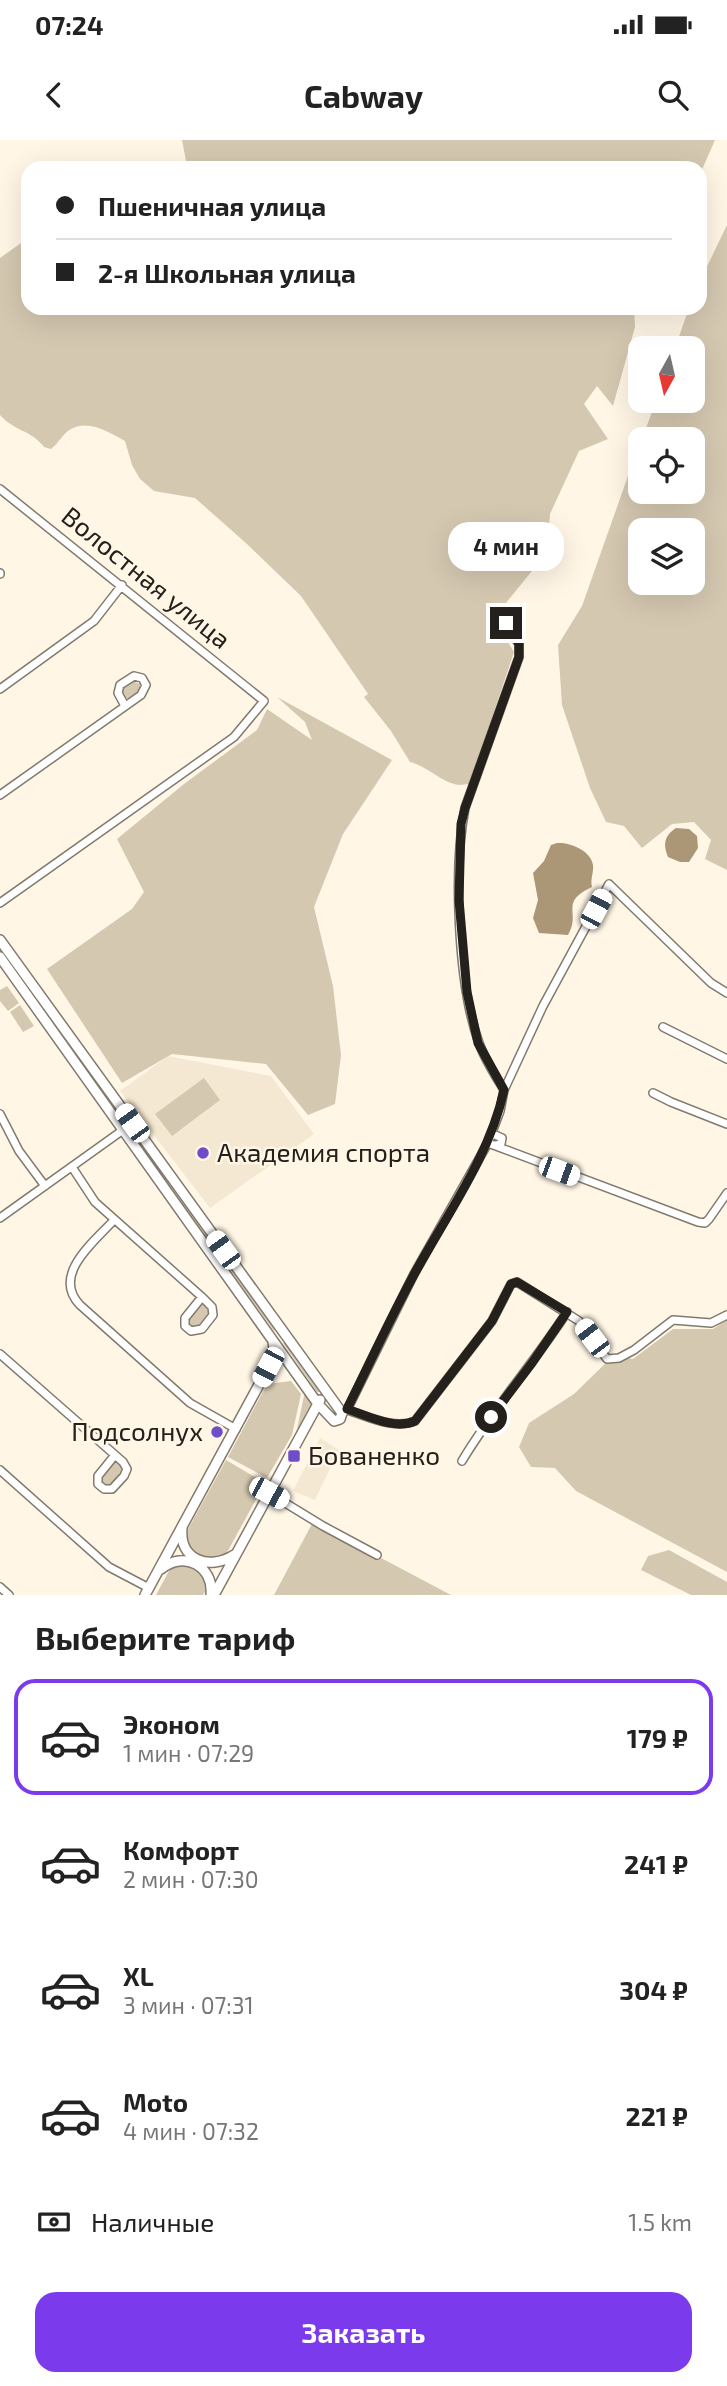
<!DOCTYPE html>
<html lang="ru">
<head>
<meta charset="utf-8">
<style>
  :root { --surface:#fff; --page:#f2f2f2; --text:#222; --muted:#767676; --line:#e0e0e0; --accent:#7c3aed }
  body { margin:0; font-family:"Exo 2",sans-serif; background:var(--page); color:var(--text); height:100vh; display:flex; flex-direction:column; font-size:26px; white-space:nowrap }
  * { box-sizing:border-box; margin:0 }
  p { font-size:23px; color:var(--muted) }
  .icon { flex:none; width:38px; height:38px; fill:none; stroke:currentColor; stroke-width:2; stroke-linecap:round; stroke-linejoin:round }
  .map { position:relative; height:1455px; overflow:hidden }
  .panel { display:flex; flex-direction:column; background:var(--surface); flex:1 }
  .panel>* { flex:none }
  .top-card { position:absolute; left:21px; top:21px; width:686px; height:154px; border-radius:21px; box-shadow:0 7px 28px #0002; display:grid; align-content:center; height:154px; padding:0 35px; background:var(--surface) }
  .needle { width:46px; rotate:188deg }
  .tools { position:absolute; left:628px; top:196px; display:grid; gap:14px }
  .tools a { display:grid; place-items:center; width:77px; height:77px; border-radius:14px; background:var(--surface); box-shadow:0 7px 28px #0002; font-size:35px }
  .end { position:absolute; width:32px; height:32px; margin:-16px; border:9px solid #24201b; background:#fff; box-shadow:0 0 0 4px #fff }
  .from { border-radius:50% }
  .bubble { position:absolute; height:49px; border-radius:21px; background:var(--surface); box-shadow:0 7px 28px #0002; font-size:23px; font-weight:700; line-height:49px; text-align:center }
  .car { position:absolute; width:21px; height:42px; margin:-21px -10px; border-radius:9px; box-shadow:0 0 5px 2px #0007; background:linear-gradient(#fff 24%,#345 0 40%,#fff 0 76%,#345 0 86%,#fff 0) }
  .top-card b { display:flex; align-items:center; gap:24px; height:66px; font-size:26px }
  .top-card b+b { border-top:2px solid var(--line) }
  .top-card i { width:18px; height:18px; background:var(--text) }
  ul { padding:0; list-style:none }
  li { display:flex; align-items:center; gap:21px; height:116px; margin:0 14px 10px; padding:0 21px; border:4px solid transparent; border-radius:21px }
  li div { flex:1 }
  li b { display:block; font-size:26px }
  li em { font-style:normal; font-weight:700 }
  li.active { border-color:var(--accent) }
  li>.icon { width:63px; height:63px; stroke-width:1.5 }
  h2 { padding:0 35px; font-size:32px; line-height:84px }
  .pay { display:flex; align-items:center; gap:18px; height:77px; padding:0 35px; font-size:26px }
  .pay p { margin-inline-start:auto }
  .cta { display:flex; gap:14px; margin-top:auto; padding:14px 35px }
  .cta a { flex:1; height:80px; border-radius:21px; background:var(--accent); color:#fff; font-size:28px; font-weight:700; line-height:80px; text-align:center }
  .status { display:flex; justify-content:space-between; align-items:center; height:49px; padding:0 35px; background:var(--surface); direction:ltr }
  .status svg { height:19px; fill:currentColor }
  header { display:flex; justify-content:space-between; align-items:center; height:91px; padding:0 35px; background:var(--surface); font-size:32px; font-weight:700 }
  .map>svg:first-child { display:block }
  .built { fill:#f5e8d2 }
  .green { fill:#d5c8b1; fill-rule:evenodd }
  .water { fill:#ab9775 }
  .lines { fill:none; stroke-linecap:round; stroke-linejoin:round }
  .minor-casing { stroke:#827a6c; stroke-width:10 }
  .tertiary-casing { stroke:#827a6c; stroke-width:12 }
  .minor { stroke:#fff; stroke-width:7 }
  .tertiary { stroke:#fff; stroke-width:9 }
  .route { stroke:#24201b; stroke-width:9 }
  .poi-dot { fill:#6f4dc6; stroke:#fff6e6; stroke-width:2.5 }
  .labels { text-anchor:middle; stroke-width:5; stroke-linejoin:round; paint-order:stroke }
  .street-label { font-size:26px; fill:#24201b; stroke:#fff6e6 }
  .poi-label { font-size:26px; fill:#24201b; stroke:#fff6e6; text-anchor:start }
</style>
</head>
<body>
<div class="status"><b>07:24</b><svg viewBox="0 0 49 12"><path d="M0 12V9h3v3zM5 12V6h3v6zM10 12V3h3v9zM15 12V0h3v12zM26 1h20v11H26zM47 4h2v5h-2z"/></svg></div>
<header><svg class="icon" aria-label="back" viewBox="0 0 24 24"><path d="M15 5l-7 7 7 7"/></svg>Cabway<svg class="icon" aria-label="search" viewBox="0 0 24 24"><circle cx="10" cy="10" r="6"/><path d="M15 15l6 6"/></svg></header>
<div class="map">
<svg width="727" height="1455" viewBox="0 0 727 1455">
  <rect width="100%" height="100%" fill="#fff6e6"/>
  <path class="built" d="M168,916L271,936L314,994L210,1068L120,951Z
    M320,1298L339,1310L315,1360L293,1351Z"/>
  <path class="green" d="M182,0H715L700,34V28H192L186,21Z
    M727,85V730L705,719L711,700L694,682L672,684L642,708L624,686L606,682L590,648L562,565L558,505L582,466L640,302V352H693V299H642L656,261H693V208H675L689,168H700V141ZM640,390H693V443H640Z
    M28,98V168H634L635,187L613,266L597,246L584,264L608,299L579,311L550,374L548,401H531L536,426L506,463L498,485L514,512L470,644C466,644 463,645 459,645C442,643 427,626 410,622L391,591L364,557L368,554L301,456L247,404L195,358L154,351L140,339L132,325L125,301C110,293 89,279 71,289C63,293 59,303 51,309L44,307C31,290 14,291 0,275V118Z
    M133,541L140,544V551L130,558H124L121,554L123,548Z
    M277,557L392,620L343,694L314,767L333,846L341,915L335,964L308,975L266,924L172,914L122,943L47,829L132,769L144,752L117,699L184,644L257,590L267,569L312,600L305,582Z
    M0,804L115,965L112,967L0,810Z
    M7,846L19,863L8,871L0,861V850Z
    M20,865L34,886L23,892L10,872Z
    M204,938L220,960L172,996L155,974Z
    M181,1058L275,1189L274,1191L179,1061Z
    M203,1163L207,1164L210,1172L199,1187L191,1189L188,1180Z
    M727,1180V1432L576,1351L555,1328L531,1327L519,1307L529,1283L574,1254L614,1215L633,1219L673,1189H713Z
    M283,1203H286L320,1252H317Z
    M291,1241L301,1254L292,1295L267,1338L228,1317L267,1244Z
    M305,1251L312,1265L296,1294Z
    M118,1320L122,1323L123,1330L112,1345L104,1347L101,1337L113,1322Z
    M226,1320L265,1343L224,1418L205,1421C194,1413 185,1406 187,1391Z
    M313,1382L451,1455H274Z
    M669,1410L727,1442V1455H691L641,1430L648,1416Z
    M175,1425C193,1425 202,1429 208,1447L203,1455H156L171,1427Z"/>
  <path class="water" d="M676,688L689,689L697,696L698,708L689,722H680L668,717C663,704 664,696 676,688Z
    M557,703C569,702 591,710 593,725C594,732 590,739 592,747C558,763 582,772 568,795L539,793L533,778L538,760L533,733L544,721L551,705Z"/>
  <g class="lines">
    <g class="minor-casing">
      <path id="minor" d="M0,349L264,561L234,597L0,763
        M0,433V434
        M0,549L94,481L122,445
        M0,655L141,555L146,545L142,538L134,536L120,545L118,553L125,566
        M663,887L727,919
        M504,950C495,935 485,920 479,903C458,845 453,729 465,668L519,517V504L506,483
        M653,953L671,962L727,984
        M0,974L19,1011L45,1046
        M490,998L493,994L502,998L501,1004L496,1005
        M488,1003L698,1082L705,1083L709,1079L727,1053
        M72,1027L95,1062L202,1157L185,1178V1186L191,1191L202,1189L213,1175L212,1167L202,1157
        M0,1078L123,990
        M114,1080C94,1102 51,1135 80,1165L190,1263L236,1289
        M0,1214L123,1322L127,1329L124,1336L112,1349H104L98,1344V1336L115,1315
        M347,1270C368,1276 394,1290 415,1281L492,1181L511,1144L517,1142L579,1181L607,1219L619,1218L634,1210L673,1180L711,1183L727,1175
        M342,1273L347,1270L414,1134L488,1003L500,971L504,950L543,866L609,744L711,843L727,853
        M462,1321C493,1269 534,1223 567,1172
        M0,1330L109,1427L149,1448
        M269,1353L323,1386L377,1415
        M0,1447L9,1455"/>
    </g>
    <g class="tertiary-casing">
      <path id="tertiary" d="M0,800L342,1273L340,1279L334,1281L318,1264L0,817
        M182,1388C179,1420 209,1431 234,1415
        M161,1429C184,1410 214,1426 211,1455
        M145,1455L268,1228L274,1208L273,1202
        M214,1455L320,1260"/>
    </g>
    <use href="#minor" class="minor"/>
    <use href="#tertiary" class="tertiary"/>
  </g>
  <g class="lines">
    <path class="route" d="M491,1277L532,1223L567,1172L517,1142L511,1144L492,1181L415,1281C394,1290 368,1276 347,1269C370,1223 391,1176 416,1131C448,1073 490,1015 504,950L478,903L467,852L459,760L461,684L465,668L519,517V504L506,483"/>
  </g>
  <g class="poi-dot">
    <circle cx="203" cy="1013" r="7"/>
    <circle cx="217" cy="1292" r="7"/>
    <rect x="287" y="1309" width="14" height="14" rx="3.5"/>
  </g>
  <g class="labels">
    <g class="street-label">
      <text transform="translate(146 438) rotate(39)" y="9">Волостная улица</text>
    </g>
    <g class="poi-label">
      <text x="217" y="1022">Академия спорта</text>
      <text x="203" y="1301" text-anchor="end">Подсолнух</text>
      <text x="308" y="1325">Бованенко</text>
    </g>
  </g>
</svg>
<div class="tools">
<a><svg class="needle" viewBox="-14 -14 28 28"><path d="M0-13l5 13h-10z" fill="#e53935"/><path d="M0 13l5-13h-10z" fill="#767676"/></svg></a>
<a><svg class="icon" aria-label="locate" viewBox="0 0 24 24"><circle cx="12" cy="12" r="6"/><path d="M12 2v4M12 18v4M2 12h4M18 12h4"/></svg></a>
<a><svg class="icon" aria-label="layers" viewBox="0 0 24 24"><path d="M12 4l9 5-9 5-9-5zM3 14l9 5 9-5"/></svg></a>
</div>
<i class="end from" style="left:491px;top:1277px"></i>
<i class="end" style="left:506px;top:483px"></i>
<div class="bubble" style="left:448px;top:382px;width:116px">4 мин</div>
<i class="car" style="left:596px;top:769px;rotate:28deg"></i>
<i class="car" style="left:132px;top:983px;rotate:324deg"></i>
<i class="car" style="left:559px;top:1031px;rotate:110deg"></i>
<i class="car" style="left:223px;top:1110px;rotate:324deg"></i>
<i class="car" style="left:592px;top:1198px;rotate:323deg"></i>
<i class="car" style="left:268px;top:1227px;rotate:208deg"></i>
<i class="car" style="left:269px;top:1353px;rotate:118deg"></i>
<div class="top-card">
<b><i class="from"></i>Пшеничная улица</b>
<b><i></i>2-я Школьная улица</b>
</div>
</div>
<section class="panel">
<h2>Выберите тариф</h2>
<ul>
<li class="active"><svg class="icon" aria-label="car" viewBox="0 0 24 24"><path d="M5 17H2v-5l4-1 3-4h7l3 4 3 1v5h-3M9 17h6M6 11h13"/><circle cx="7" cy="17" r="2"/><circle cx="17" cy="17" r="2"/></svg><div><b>Эконом</b><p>1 мин · 07:29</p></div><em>179 ₽</em></li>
<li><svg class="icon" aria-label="car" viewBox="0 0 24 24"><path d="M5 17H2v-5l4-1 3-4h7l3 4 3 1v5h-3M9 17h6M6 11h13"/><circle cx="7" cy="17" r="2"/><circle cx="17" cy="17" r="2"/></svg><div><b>Комфорт</b><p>2 мин · 07:30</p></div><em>241 ₽</em></li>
<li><svg class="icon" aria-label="car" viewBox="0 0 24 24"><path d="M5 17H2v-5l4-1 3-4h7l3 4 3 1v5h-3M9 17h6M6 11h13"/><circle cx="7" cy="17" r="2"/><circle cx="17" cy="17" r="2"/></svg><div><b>XL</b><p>3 мин · 07:31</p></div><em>304 ₽</em></li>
<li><svg class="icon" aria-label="car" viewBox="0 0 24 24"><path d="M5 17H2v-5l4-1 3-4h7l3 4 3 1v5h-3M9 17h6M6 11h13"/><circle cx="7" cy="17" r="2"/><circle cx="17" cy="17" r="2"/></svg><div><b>Moto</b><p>4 мин · 07:32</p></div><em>221 ₽</em></li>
</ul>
<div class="pay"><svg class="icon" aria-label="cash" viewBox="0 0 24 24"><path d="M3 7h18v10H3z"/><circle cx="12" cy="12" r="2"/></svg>Наличные<p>1.5 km</p></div>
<div class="cta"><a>Заказать</a></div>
</section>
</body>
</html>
